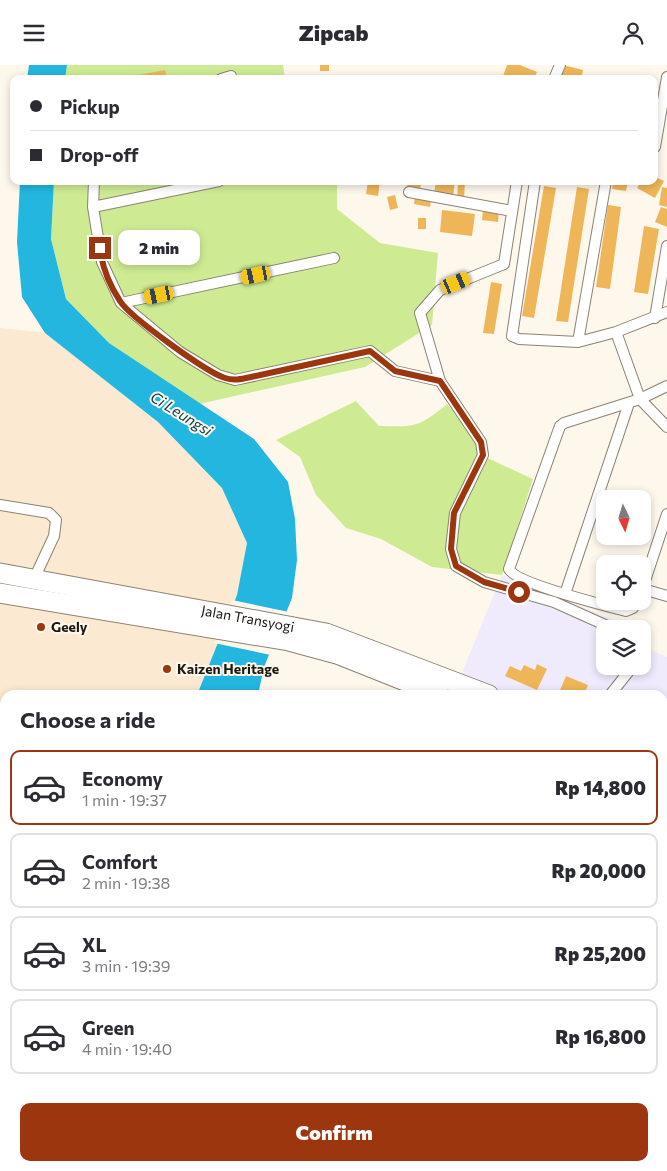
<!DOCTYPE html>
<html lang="en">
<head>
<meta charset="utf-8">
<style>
  :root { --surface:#fff; --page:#f2f2f3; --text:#2b2b33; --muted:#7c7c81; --line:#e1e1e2; --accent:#9c360f }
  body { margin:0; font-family:Commissioner,sans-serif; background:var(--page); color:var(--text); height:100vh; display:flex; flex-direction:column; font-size:19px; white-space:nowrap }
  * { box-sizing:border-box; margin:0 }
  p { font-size:16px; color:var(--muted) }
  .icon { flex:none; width:28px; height:28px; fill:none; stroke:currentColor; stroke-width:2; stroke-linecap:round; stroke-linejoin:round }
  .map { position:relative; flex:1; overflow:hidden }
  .panel { position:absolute; left:0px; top:625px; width:668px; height:481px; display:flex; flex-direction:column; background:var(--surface); border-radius:15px 15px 0 0; box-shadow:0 2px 8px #0003 }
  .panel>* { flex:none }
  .banner { position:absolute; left:10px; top:10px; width:648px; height:110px; border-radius:10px; box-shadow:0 2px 8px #0003; display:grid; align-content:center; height:110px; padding:0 20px; background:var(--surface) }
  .needle { width:32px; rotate:175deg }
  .buttons { position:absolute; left:596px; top:425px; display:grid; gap:10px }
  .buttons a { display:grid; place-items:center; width:55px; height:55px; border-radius:10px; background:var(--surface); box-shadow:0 2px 8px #0003; font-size:25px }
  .end { position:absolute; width:22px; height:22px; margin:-11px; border:6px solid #9c360f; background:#fff; box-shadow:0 0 0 2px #fff }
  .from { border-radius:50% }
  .bubble { position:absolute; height:35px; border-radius:10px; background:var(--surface); box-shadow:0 2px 8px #0003; font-size:16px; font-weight:800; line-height:35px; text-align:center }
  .car { position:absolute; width:15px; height:30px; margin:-15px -8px; border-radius:6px; box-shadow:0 0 4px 1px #0007; background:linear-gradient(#f5c518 24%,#345 0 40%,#f5c518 0 76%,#345 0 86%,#f5c518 0) }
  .banner b { display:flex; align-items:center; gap:18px; height:48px; font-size:19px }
  .banner b+b { border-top:1px solid var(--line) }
  .banner i { width:12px; height:12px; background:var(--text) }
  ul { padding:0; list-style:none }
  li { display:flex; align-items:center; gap:15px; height:75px; margin:0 10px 8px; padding:0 10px; border:2px solid var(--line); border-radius:10px }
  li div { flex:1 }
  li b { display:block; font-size:19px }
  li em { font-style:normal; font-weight:800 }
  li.current { border-color:var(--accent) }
  li>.icon { width:45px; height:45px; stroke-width:1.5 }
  h2 { padding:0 20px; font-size:22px; line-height:60px }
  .button { display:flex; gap:10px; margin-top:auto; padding:10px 20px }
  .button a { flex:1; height:58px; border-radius:10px; background:var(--accent); color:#fff; font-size:20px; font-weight:800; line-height:58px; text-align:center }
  header { display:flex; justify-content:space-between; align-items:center; height:65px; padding:0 20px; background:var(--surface); font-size:22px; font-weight:800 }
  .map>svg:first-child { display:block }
  .commercial { fill:#efebfd }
  .built { fill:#fbead1 }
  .green { fill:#ceeb93 }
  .water { fill:#23b6df }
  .pier { fill:#fef7ec }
  .building { fill:#eeb659 }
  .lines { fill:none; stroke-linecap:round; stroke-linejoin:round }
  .street-casing { stroke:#8d8271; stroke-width:12 }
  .highway-casing { stroke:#8d8271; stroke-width:21 }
  .street { stroke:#fff; stroke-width:10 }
  .highway { stroke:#fff; stroke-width:19 }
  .route { stroke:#9c360f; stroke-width:6 }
  .poi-dot { fill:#9c360f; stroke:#fef7ec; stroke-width:2 }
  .labels { text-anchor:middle; stroke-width:4; stroke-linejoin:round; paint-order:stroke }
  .street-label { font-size:14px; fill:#1c1811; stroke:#fef7ec }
  .poi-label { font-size:14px; font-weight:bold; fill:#1c1811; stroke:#fef7ec; text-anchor:start }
  .water-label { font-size:15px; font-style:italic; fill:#064253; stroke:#fef7ec }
</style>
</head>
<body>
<header><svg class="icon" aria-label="menu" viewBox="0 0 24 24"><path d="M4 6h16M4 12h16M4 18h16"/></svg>Zipcab<svg class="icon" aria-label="person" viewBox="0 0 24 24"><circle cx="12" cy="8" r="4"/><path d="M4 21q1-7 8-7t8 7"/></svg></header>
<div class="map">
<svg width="667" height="1106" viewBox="0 0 667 1106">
  <rect width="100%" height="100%" fill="#fef7ec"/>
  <path class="commercial" d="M502,510L637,564H605V601H642L643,572L645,582L667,592V639L663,637L662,630H428L461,610Z
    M662,669L667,671V785L662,784Z"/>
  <path class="built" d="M0,263L48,268L158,357L222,423L247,478L237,530L197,630H5V1053H0Z"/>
  <path class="green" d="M67,0H283L285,14H65Z
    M54,116H337V144L380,178L438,188L432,260L365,302L199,339L109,278L66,234L51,174Z
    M356,336L379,361C416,362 419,362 447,339L472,369L483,391L533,414L502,510L432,502L381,474L346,463L316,430L300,392L276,375Z
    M0,1100L5,1101H233L231,1106H0Z
    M346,1101H376L394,1106H344Z"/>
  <path class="water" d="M29,0H67L65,14H27Z
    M20,116H54L51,174L66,234L109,278L254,374L288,417L295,454L297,495L292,533L264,602L258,630H197L237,530L247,478L222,423L158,357L45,268L22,232L17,177Z
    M0,1053H5V1100H0Z"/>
  <path class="pier" d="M232,535L289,547L281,567L224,555Z
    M223,558L279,570L271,590L214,578Z"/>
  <path class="building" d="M320,0H329V6H320Z
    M507,0H520L537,7L534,14H502Z
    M563,0L583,5L581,14H560Z
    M165,5L167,14H134V11Z
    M654,111L664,116L655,133L637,123L641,116H654Z
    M368,116H380L378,131L366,129Z
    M408,116H422L420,124L407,122Z
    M436,116H455L453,132L434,128Z
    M458,116H465L464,135H457Z
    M613,116H628L626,126L612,124Z
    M544,121L556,123L534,253L522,251Z
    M577,122L589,124L568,257L556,256Z
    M662,122L667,123V142L659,140Z
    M395,130L398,143L390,145L387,132Z
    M415,131L431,134L430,142L414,139Z
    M608,140L621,142L610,224L596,222Z
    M661,142L667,144V162L655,157Z
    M442,145L475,149L472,171L440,167Z
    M483,145L499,146L498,157L482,155Z
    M418,153H426V164H418Z
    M644,161L659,164L648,229L634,227Z
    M491,217L502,219L494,269L483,268Z
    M537,599L547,604L537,625L505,611L510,601L521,606L524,600L535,605Z
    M566,611L588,620L584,630H558Z
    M667,643V666H664L662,647L665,648Z
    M662,669L667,670V680L662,678Z"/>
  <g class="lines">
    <g class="street-casing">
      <path id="street" d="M221,14L231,11
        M554,14L560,0
        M655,82L667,12
        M94,116L93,142L102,197L121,238L180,287L218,310L235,315L370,286L395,306L440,316
        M517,116L504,199L440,225L420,248L440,316L481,377L483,390L455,448L451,484L456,501L484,517L554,537L614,564
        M535,116L512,271L519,274L578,277L616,267L667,247
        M409,127L512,146
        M93,142L219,116
        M121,238L334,193
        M655,253L667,181
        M616,267L640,334L667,362
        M578,277L606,116
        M0,440L49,448L56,455L54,471L34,514
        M643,524L667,531
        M642,525L667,449
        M565,529L629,338
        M636,536L633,543L626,546C607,541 515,518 509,504L560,361L564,358L640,334L667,321
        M610,630L633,601
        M662,954L667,955
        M662,1021L667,1022
        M662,1093L667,1094
        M384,1101L402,1106
        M259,1106L260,1101
        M343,1106L345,1101"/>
    </g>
    <g class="highway-casing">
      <g id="highway">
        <path id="s1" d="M0,508L326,568L489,630"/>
        <path d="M0,528L289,576L337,589L440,630"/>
        <path d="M662,688L667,689"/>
        <path d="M662,706L667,708"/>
      </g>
    </g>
    <use href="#street" class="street"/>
    <use href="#highway" class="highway"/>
  </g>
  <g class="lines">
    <path class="route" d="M100,183C102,201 110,221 120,236C130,252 206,307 225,313C234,316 242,314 251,312L370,286L395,306L440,316L481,377L483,390L454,448L451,484L456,501L484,517L519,527"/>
  </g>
  <g class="poi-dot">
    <circle cx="41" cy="562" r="5"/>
    <circle cx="167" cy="604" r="5"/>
  </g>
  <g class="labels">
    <g class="street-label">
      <text dy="5" stroke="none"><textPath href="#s1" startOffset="252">Jalan Transyogi</textPath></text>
    </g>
    <g class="poi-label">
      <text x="51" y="567">Geely</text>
      <text x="177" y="609">Kaizen Heritage</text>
    </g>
    <g class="water-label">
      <text transform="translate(181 349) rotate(32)" y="5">Ci Leungsi</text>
    </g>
  </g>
</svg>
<div class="buttons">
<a><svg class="needle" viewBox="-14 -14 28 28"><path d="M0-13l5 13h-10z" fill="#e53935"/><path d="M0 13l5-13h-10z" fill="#7c7c81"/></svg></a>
<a><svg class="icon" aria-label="locate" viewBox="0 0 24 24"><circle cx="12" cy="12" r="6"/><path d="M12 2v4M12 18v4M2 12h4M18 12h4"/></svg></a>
<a><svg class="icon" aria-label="layers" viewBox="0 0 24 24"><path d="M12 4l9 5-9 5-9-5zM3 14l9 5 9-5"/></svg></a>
</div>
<i class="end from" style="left:519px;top:527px"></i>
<i class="end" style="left:100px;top:183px"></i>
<div class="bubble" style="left:118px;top:165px;width:82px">2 min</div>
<i class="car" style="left:256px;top:210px;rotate:258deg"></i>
<i class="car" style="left:456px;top:218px;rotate:67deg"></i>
<i class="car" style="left:159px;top:230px;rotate:258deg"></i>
<div class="banner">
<b><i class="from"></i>Pickup</b>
<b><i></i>Drop-off</b>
</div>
<section class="panel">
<h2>Choose a ride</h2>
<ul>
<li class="current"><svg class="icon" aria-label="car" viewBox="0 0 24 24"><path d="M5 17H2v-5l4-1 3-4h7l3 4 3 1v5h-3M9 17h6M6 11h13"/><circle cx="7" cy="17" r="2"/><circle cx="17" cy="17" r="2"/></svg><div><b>Economy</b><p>1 min · 19:37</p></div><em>Rp 14,800</em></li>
<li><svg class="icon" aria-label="car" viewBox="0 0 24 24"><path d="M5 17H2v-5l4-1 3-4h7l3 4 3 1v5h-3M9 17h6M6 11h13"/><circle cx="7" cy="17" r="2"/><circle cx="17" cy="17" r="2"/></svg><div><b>Comfort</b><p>2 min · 19:38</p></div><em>Rp 20,000</em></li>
<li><svg class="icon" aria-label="car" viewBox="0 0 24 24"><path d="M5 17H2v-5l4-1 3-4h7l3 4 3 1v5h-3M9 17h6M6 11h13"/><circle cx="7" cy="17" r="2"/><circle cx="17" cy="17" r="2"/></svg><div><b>XL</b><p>3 min · 19:39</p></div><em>Rp 25,200</em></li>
<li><svg class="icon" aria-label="car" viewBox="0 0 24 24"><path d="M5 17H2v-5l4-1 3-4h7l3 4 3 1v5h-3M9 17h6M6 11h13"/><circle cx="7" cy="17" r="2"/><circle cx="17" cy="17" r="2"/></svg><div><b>Green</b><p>4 min · 19:40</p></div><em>Rp 16,800</em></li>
</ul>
<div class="button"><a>Confirm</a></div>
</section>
</div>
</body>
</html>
